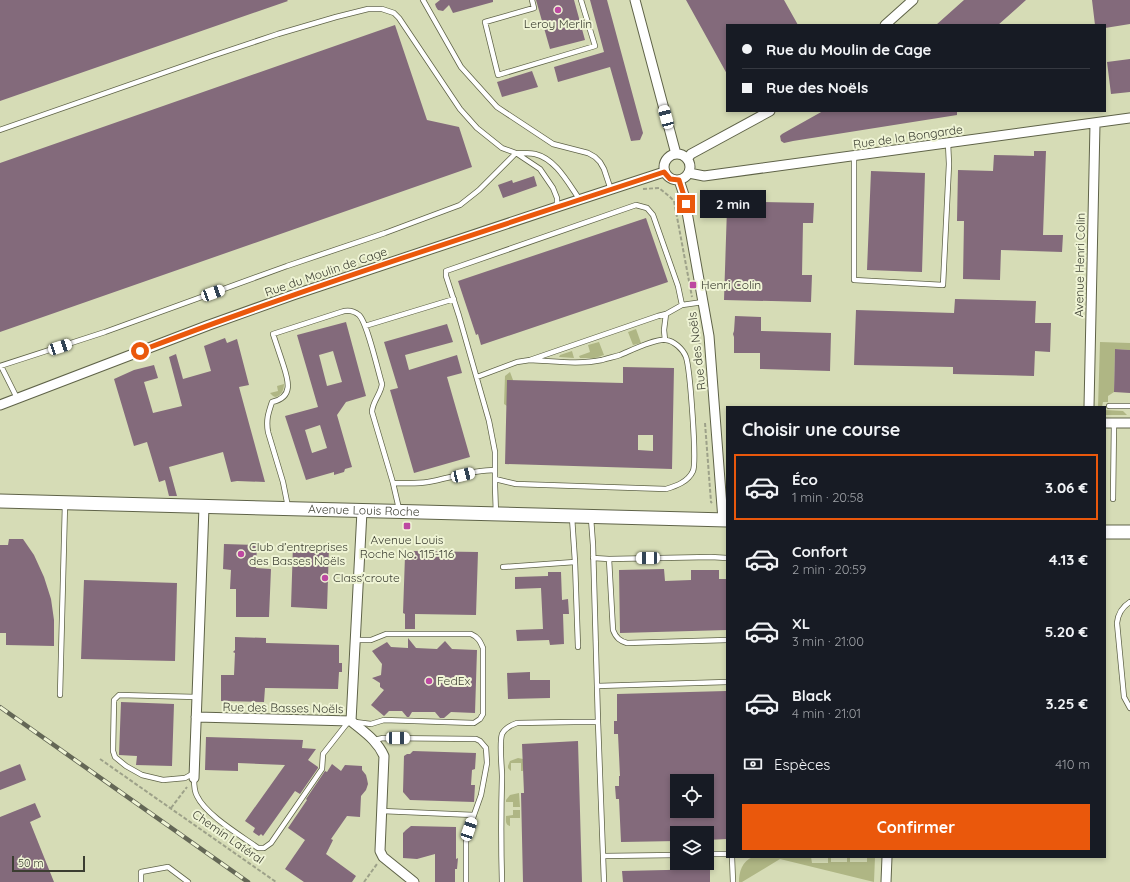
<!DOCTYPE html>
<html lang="fr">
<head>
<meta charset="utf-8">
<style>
  :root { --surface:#171b24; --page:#20242c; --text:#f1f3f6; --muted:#9ea1a6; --line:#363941; --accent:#ea580c }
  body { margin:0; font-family:Quicksand,sans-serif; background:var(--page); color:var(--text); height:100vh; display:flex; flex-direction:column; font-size:15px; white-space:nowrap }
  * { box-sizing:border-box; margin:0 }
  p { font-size:13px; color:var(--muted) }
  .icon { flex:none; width:22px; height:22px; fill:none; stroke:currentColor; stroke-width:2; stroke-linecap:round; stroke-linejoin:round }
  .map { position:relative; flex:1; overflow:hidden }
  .drawer { position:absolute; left:726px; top:406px; width:380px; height:452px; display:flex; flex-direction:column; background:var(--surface); border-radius:0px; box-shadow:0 2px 6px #0003 }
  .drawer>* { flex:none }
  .banner { position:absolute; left:726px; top:24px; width:380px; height:88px; border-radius:0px; box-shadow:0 2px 6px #0003; display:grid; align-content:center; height:88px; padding:0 16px; background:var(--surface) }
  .fabs { position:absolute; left:670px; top:774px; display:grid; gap:8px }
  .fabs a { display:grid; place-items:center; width:44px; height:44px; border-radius:0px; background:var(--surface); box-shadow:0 2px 6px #0003; font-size:20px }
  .scale { position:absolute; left:12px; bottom:10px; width:73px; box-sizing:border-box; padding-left:4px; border:2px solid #3b3d31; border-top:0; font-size:11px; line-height:14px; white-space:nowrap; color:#3b3d31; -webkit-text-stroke:3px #eff4d5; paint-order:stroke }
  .end { position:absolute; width:18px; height:18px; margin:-9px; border:5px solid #ea580c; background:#fff; box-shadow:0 0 0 2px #fff }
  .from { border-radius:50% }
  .bubble { position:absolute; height:28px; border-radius:0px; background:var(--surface); box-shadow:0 2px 6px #0003; font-size:13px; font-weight:700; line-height:28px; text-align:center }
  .car { position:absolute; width:12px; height:24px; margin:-12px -6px; border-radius:5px; box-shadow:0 0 3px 1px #0007; background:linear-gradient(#fff 24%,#345 0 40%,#fff 0 76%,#345 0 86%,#fff 0) }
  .banner b { display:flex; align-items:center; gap:14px; height:38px; font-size:15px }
  .banner b+b { border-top:1px solid var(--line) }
  .banner i { width:10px; height:10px; background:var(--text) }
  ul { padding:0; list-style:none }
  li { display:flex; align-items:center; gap:12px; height:66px; margin:0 8px 6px; padding:0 8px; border:2px solid transparent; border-radius:0px }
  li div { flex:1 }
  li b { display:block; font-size:15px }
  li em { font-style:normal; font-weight:700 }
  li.active { border-color:var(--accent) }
  li>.icon { width:36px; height:36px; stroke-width:1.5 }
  h2 { padding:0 16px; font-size:18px; line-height:48px }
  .pay { display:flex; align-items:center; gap:10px; height:44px; padding:0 16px; font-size:15px }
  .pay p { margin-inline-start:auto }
  .button { display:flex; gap:8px; margin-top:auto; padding:8px 16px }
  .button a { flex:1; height:46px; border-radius:0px; background:var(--accent); color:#fff; font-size:16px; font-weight:700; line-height:46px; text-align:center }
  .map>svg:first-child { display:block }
  .built { fill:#d6dcb6; fill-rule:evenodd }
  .green { fill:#afb684 }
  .building { fill:#836a7b; fill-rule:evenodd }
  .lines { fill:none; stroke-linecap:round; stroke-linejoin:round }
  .service-casing { stroke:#5f6348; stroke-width:6 }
  .minor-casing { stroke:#5f6348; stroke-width:11 }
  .secondary-casing { stroke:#5f6348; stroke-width:15 }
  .path { stroke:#9da189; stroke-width:2; stroke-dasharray:4 2; stroke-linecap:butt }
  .service { stroke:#fff; stroke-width:4.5 }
  .minor { stroke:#fff; stroke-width:9 }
  .secondary { stroke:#fff; stroke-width:13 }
  .rail-casing { stroke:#646756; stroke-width:4.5 }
  .rail { stroke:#eff4d5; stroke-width:3; stroke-dasharray:9; stroke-linecap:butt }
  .route { stroke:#ea580c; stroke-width:5 }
  .poi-dot { fill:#bd49a1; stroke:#eff4d5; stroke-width:1.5 }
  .labels { text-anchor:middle; stroke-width:4; stroke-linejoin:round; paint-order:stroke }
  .poi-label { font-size:12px; fill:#3b3d31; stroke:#eff4d5; text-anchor:start }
  .street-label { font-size:12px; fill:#3b3d31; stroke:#eff4d5 }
</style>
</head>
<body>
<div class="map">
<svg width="1130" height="882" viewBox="0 0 1130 882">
  <rect width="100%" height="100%" fill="#e2e7c8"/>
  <path class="built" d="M0,0H1130V882H0ZM727,25H1105V111H727ZM727,407H1105V857H727ZM677,781H707V811H677ZM677,833H707V863H677Z"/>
  <path class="green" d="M636,329L641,343L633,345L628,332Z
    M599,342L604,355L595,358H580L579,356L590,352L588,345Z
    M1100,342L1130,343V350L1115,349L1114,392L1108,396V402H1103L1102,407H1098Z
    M572,351L574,358L559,357L560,355Z
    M510,372L513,380L507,406L504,404L505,376Z
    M284,384C284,390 281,396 275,397L273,396L270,393L278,391L277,386Z
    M1105,410L1123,411L1127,415H1105Z
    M518,758L523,759V771H521V763H511V771L508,768V766L510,761Z
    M519,793L520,807H513V802H506V800L510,795Z
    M513,810H520V818H510V826C505,825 506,820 506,816L513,815Z
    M753,857H811L812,863H828V857H831V862H847V857H850V862H867V857H875L874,882L780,859L742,882H739C739,872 742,861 753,857Z"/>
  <path class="building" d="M0,0H287L288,1L0,101Z
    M440,0H493V2L453,13L449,5L443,11L438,10L436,7L435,4Z
    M536,0H574L585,40L550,49Z
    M590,0H607L643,133L640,140L631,141L610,67L558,82L554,67L604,52Z
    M686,0H784L798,25H727V74Z
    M964,0H1026L998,25H936Z
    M1092,0H1130V24L1105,28V25H1095Z
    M395,25L427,120L459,127L472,167L0,332V163Z
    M1130,59V92L1111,94L1107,62Z
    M532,71L538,87L502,97L497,82Z
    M823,111H957V115L793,141L784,143L781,141L780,136L782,134Z
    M1034,151H1046L1043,235H1063L1062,252L1001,250L1000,280L963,279L964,221H957L958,170L993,171L994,155L1034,156Z
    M871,171L925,173L922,272L867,270Z
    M534,176L537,186L503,198L498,185L512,180L513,183Z
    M740,200H756L755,202L814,203L813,223H803L802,275H812L811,302L724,300L727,208H733L736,202Z
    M646,218L668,282L481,345L478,334L476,335L458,281Z
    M955,299L1036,301L1035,323H1051L1050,352L1035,351L1034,376L953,374V367L854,365L856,310L954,313Z
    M735,316L761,317V331L831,333L830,371L760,369V353H734V337L733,334L734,331Z
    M346,322L366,396L346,402L337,415L352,467L345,469L344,472L334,475V472L306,480L285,416L318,407L297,335ZM333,351L342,382L327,386L319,355ZM320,425L327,448L312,453L305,430Z
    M447,324L453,342L405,355L409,370L457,355L462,373L447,377L470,457L414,473L390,390L398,388L384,342Z
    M225,338L227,343L237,339L249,385L239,387L265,482L237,481L231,482L223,452L169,467L177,496H169L165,480L159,482L147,442L134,446L114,379L134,370L154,365L158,378L144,382L153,413L182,406L169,357L176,354L183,379L211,371L204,346Z
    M1115,349L1130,350V393L1114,392Z
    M623,367L674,368L672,469L505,464L507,380L623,383ZM638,435H653V451L638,450Z
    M9,539H23L34,555L44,577L51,599L54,620V646L6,645V633H0V545H8Z
    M224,544L257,545L256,568L271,569L269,617H236V589H230L231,570L223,569Z
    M293,545L329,547L327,609L291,607Z
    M411,551L478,552L476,615L415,614V629H405V614L403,613L405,556Z
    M664,569L665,581L691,580V570H719V579H727V630L620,633L619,570Z
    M548,572H561L562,600L568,599L569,614H563L564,644L550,645L549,640L517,641L516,630L543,629L541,588L515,589V577L548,576Z
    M84,580L177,583L175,661L81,659Z
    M235,637L266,638V643L339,645V663H342V672H339L338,689L265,688L264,702L221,701V675H234L235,653L233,652L235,650Z
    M408,638L416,648L437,649L445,641L452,649L477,650L475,713L451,712L444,718H440L435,712H412L409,717H407L402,711H389L384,716L371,705L384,690L380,687V683L372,678L381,675L382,664L372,651L387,642L391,647L408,648Z
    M530,672V680H550V698L508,699L507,673Z
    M726,691L727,747V839L707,840V833H677V841L621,842L619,799H616L615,786H619V776H620L618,734H614V721H617V694ZM677,781H707V811H677Z
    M121,702L174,704L172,766L136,765L137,756L119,755Z
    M206,737L303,740L302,748L316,749L308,760L318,767V768L300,794L295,791L263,836L261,834L259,836L253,832L255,828L245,821L285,765L238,763V771L205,770Z
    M578,741L582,882H523L521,793H524L522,744Z
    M413,751L476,753L475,769L472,770L471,785H475L474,802L410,800L403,792L404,756L407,754H410Z
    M20,764L26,780L0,790V772Z
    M332,764L341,771L345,765L362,766V770L366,775L367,779L368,784L366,790L361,796L360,817L347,816L331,839L333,840L326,854L356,876L352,882H304L285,869L305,840L288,828L307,800L306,799L325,771L327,772Z
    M35,803L41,817L30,822L54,882H0V817Z
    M411,826L456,827V859L458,858L457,869H455V882H435V854L417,859L403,858V833L406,830Z
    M710,869V882H623L622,871Z"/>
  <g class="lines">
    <g class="service-casing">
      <path id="service" d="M423,0L461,67L497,107L553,144L588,153L595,157L600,162L604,169L611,190
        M532,0L534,8L485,22L498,75L595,46L581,0
        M0,130L212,56L278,34L336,17L368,9H382L394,13L399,18L460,109L477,128L502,148L516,153L540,169L553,188L557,198V207
        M854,156V280L943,285L949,164L948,143
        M365,326L454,299
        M665,340L664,330L666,314L682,305L703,302
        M0,366L105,332L287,266L385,233L460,205L479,190L516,153C522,153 529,153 535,154C556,159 568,183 580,200
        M1,366L17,398
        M477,377L517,362L530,360L658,316L666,314
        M1109,406H1130
        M495,479L516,484L666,489C676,486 688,482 693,471C697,461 690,369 686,357C683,349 674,341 666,340C656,338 630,351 620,355C614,357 608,358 602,360C578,365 554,361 530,360
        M1113,499L1114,423
        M288,507L283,482L268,432C266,420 268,414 272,402C296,397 287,377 282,361C279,352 276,343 273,334L341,312C347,310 354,311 359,315C367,322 378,371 382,384C381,394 372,402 372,412L393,483
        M399,509L393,483C405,483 417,484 428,482C450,478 472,470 495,470
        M496,514L495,486V452L489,421L459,316L446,276V271L636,205L647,208L653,215L678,286L682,305
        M591,518L593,545L598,722L604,882
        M593,558L609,559L711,557L727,558
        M609,559L613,630C616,638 620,641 627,643L727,640
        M575,562L578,647
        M503,567L575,562L572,517
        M1130,602C1122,607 1118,614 1117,623L1124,697L1130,708
        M597,686L727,682
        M60,695L65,504
        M355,722L371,724L384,720L474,723L480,719L483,714V648C480,641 478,637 471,634H386L371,640H356
        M374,740L383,738L476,739L480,741L486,748L487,763L481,795L469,829L466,842V882
        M194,773L185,778L163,780L142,775L126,766L115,757L113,751L114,700L119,695L197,697
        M194,778C194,784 194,791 197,796C206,815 240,835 258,848H264L271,843L322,769L323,754L349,721
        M382,811L474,815
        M707,854H727
        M603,856L677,855
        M732,857L733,882
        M141,882V872L168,867L188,882
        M502,882C501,847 501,812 502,777C502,766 499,744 502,734C505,728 511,725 517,723L574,722H598"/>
    </g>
    <g class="minor-casing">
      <path id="minor" d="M635,0L676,154
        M885,25L913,0
        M664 167a13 13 0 1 1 26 0a13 13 0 1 1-26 0Z
        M687,159L691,154L770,111
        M689,173L704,176L1130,118
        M679,180L684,195L709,336L723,520
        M0,405L209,325L293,295L557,207L664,172
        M1089,407L1095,124
        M1105,423H1130
        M196,717L351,721
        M351,721L362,511
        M351,721C364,732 377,740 384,756L380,851L383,857L414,882
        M194,778L204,507
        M886,882L887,857"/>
    </g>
    <g class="secondary-casing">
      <g id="secondary">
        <path id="s1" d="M0,501L727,520"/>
        <path d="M1105,532H1130"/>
      </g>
    </g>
    <path class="path" d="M643,189L659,188L670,197L674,201L692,297
      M696,323L700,346
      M705,423L711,502L712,503
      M100,759L276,882
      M171,808L187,787
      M364,882L377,864"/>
    <use href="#service" class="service"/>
    <use href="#minor" class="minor"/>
    <use href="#secondary" class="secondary"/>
    <g class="rail-casing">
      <path id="rail" d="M0,707L248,882"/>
    </g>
    <use href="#rail" class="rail"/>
  </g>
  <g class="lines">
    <path class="route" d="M140,351C312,285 489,230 664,172L670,179L679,180L684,196L686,204"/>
  </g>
  <g class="poi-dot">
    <circle cx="558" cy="10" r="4"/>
    <rect x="689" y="281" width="8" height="8" rx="2"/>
    <rect x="403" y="522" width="8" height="8" rx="2"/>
    <circle cx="241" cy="554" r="4"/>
    <circle cx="325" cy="578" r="4"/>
    <circle cx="429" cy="681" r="4"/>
  </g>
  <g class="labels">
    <g class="poi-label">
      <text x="558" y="28" text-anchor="middle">Leroy Merlin</text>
      <text x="701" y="289">Henri Colin</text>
      <text x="407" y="544" text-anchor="middle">Avenue Louis<tspan x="407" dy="14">Roche No. 115-116</tspan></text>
      <text x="249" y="551">Club d’entreprises<tspan x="249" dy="14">des Basses Noëls</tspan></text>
      <text x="333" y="582">Class'croute</text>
      <text x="437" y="685">FedEx</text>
    </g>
    <g class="street-label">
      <text transform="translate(908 137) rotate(-8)" y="4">Rue de la Bongarde</text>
      <text transform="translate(1080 265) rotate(-89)" y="4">Avenue Henri Colin</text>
      <text transform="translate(326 272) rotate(-19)" y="4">Rue du Moulin de Cage</text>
      <text transform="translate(697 351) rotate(-97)" y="4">Rue des Noëls</text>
      <text dy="4" stroke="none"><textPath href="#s1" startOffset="364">Avenue Louis Roche</textPath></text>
      <text transform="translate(283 708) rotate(1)" y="4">Rue des Basses Noëls</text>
      <text transform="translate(228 837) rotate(35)" y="4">Chemin Latéral</text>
    </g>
  </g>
</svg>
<div class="fabs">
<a><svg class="icon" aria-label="locate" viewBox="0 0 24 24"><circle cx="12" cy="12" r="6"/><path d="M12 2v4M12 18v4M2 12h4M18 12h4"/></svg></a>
<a><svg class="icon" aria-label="layers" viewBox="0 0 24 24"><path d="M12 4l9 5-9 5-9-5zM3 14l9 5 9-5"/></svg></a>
</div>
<div class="scale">50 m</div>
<i class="end from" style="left:140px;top:351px"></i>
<i class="end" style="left:686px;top:204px"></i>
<div class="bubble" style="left:700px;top:190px;width:66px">2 min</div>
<i class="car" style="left:666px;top:117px;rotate:345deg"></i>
<i class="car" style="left:213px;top:293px;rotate:70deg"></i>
<i class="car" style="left:60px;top:347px;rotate:72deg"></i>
<i class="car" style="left:463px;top:475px;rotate:77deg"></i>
<i class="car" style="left:648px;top:558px;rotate:269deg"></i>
<i class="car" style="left:398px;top:738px;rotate:91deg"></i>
<i class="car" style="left:469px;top:829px;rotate:19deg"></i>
<div class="banner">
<b><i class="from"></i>Rue du Moulin de Cage</b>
<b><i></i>Rue des Noëls</b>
</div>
<section class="drawer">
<h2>Choisir une course</h2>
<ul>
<li class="active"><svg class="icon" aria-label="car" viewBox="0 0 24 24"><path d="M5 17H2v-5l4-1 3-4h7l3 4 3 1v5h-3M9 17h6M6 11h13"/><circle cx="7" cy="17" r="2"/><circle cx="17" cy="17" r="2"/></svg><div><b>Éco</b><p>1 min · 20:58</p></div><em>3.06 €</em></li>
<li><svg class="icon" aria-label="car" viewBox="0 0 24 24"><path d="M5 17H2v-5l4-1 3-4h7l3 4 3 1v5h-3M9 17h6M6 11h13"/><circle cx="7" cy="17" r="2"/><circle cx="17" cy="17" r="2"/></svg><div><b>Confort</b><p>2 min · 20:59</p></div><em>4.13 €</em></li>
<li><svg class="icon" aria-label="car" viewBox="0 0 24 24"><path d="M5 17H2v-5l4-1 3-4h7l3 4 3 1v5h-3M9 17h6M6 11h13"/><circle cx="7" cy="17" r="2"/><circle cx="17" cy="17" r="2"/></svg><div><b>XL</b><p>3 min · 21:00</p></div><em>5.20 €</em></li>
<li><svg class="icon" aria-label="car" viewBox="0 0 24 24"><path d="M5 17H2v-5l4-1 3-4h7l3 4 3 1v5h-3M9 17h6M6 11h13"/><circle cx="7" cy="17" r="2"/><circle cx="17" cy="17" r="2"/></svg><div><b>Black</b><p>4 min · 21:01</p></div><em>3.25 €</em></li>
</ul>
<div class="pay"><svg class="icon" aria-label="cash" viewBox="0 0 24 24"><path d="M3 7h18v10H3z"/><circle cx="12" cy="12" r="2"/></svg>Espèces<p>410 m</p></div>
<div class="button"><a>Confirmer</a></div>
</section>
</div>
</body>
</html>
